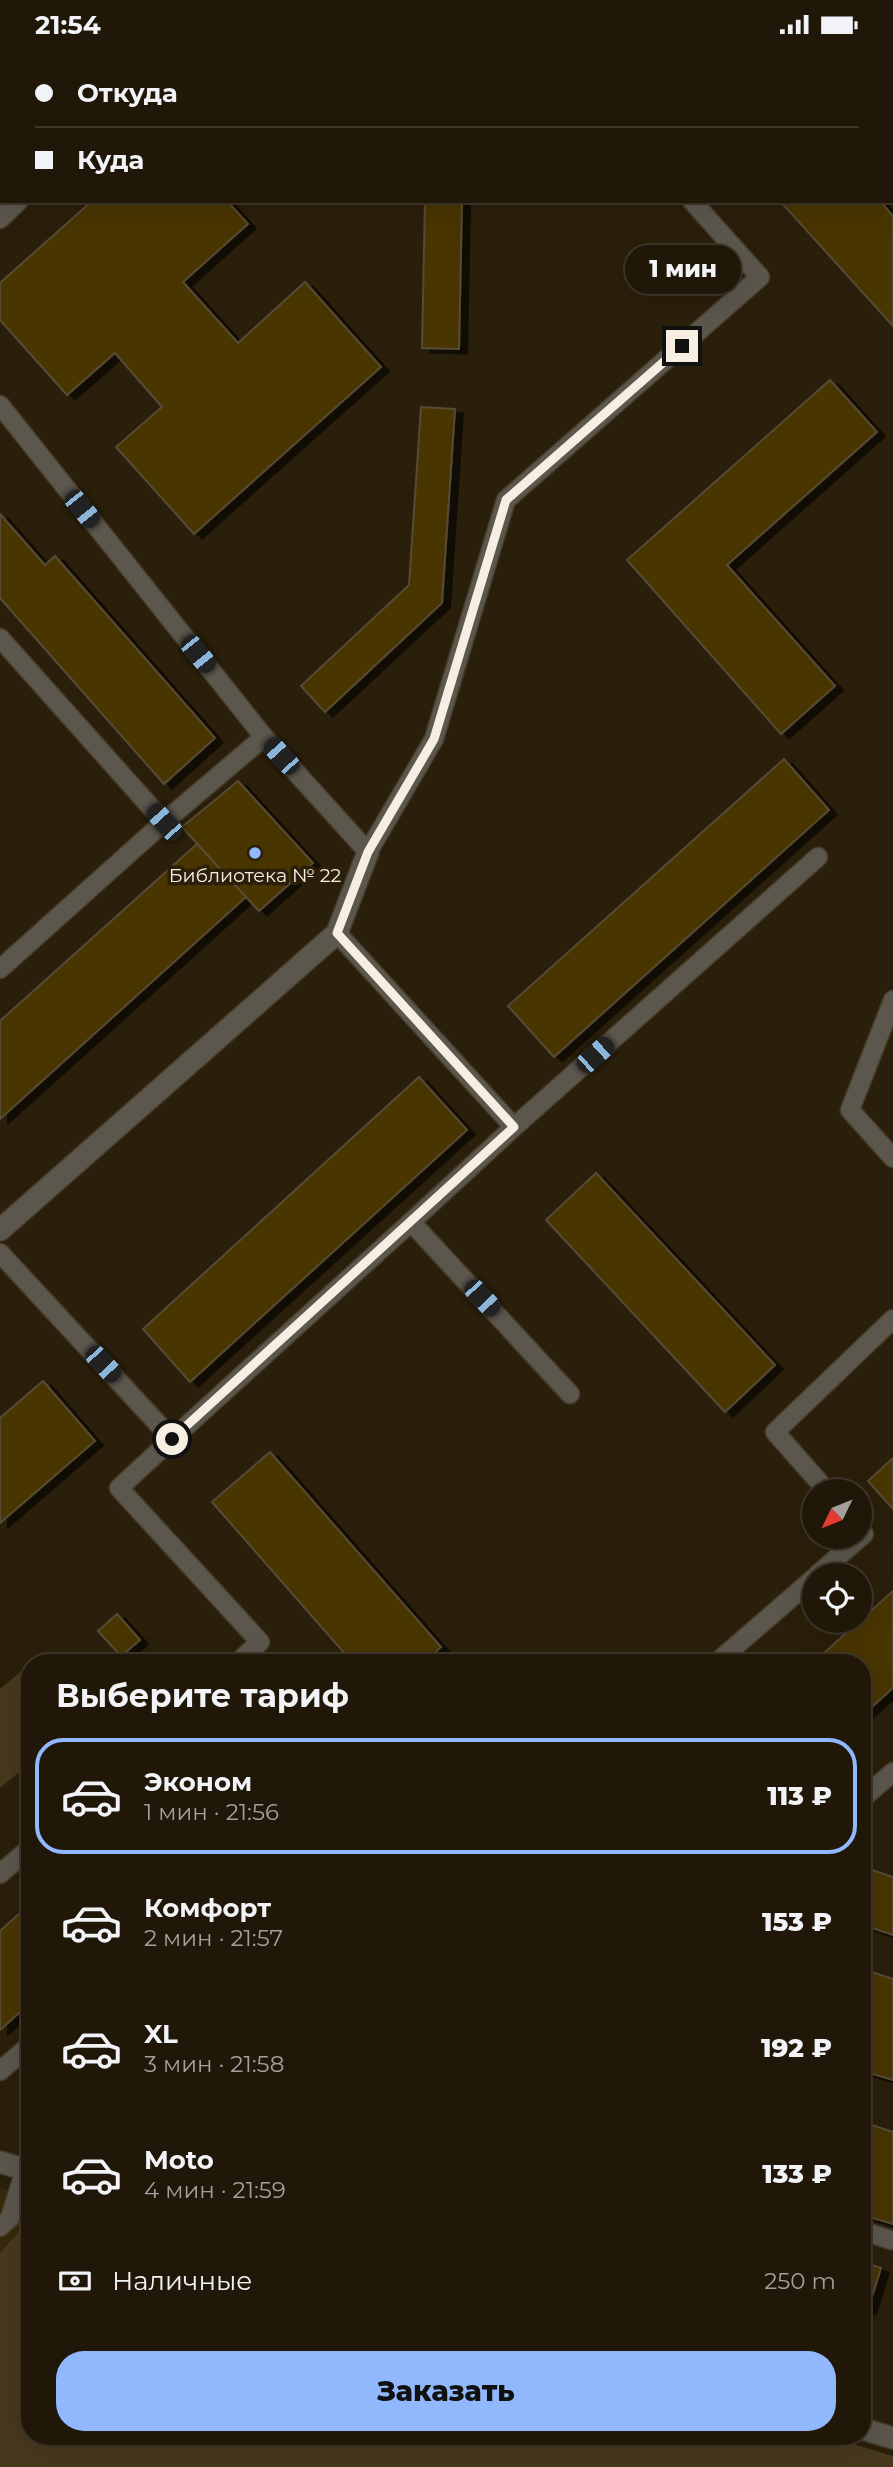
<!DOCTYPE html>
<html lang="ru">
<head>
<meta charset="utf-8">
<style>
  :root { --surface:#201708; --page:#282012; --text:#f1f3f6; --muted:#a29f9c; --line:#3d3629; --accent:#91b8fd }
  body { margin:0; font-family:Montserrat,sans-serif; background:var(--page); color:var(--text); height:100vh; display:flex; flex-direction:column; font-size:26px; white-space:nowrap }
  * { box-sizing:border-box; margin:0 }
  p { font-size:23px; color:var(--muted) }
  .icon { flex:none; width:38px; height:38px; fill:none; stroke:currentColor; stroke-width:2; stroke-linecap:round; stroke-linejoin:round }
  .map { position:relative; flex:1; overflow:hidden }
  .drawer { position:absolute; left:21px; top:1605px; width:850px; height:791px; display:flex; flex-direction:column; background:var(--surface); border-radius:28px; box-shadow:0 7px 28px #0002,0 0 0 2px var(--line) }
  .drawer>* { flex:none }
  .hud { position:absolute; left:0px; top:0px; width:894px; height:154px; box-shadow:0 7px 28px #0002,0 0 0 2px var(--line); display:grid; align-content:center; height:154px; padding:0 35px; background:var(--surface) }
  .needle { width:46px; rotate:227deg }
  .tools { position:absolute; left:802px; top:1430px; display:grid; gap:14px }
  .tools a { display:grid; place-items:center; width:70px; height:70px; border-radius:50%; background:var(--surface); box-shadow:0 7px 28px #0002,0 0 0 2px var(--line); font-size:35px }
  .end { position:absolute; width:32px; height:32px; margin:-16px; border:9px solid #f5eee1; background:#111; box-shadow:0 0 0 4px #111 }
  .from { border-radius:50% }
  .bubble { position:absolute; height:49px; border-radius:24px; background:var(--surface); box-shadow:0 7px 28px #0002,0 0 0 2px var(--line); font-size:23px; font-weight:800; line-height:49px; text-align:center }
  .car { position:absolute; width:21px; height:42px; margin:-21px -10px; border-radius:9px; box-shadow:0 0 5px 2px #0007; background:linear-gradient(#222 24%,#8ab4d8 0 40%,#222 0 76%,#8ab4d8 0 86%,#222 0) }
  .hud b { display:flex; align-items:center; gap:24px; height:66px; font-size:26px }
  .hud b+b { border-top:2px solid var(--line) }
  .hud i { width:18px; height:18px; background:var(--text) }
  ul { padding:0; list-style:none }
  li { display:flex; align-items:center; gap:21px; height:116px; margin:0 14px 10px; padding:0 21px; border:4px solid transparent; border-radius:28px }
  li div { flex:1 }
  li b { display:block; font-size:26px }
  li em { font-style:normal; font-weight:800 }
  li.current { border-color:var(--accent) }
  li>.icon { width:63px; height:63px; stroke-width:1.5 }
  h2 { padding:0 35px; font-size:32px; line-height:84px }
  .pay { display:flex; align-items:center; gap:18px; height:77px; padding:0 35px; font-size:26px }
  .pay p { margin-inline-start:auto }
  .button { display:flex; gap:14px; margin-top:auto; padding:14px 35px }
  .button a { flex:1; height:80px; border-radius:28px; background:var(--accent); color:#111; font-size:28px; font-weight:800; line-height:80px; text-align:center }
  .status { display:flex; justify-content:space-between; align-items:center; height:49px; padding:0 35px; background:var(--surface); direction:ltr }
  .status svg { height:19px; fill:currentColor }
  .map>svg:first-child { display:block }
  .built { fill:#36280b }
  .green { fill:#47391e }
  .building { fill:#4a3401; stroke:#574b35; stroke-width:2; filter:url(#shadow) }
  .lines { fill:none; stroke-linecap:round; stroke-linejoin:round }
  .lane-casing { stroke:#463c28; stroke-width:21 }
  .street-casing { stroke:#463c28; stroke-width:24 }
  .lane { stroke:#5c574d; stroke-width:18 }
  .street { stroke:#5c574d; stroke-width:21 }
  .route { stroke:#f5eee1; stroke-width:9 }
  .poi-dot { fill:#91b8fd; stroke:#2a1f0a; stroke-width:2.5 }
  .labels { text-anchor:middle; stroke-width:7; stroke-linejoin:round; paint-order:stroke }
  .poi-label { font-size:19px; fill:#f5eee1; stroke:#2a1f0a }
</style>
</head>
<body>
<div class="status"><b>21:54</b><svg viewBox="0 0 49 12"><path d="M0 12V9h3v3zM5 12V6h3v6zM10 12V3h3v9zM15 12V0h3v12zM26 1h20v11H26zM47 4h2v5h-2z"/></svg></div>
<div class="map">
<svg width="893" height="2418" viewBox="0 0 893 2418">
  <defs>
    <filter id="shadow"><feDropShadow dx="8" dy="4.5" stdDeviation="0" flood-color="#0009"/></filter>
  </defs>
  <rect width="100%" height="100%" fill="#2a1f0a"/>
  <path class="built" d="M0,2139L30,2148V2169L0,2204Z"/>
  <path class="green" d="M30,1615V1714L0,1739V1640Z
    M30,2169V2387H827L893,2407V2418H0V2204Z"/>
  <path class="building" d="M318,0H371L372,2H320Z
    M642,0H742L744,2H644Z
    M92,152H227L248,175L183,233L238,294L305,233L381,318L194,485L116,398L162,358L115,304L67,346L0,271V234Z
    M425,152H462L459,300L422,299Z
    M780,152H880L893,167V277Z
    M830,331L877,383L727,516L835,637L781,685L627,511Z
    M421,358L455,360L442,554L325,663L301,637L409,536Z
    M0,465L45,516L55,507L215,689L164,735L0,549Z
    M784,710L829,761L554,1008L508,957Z
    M238,732L313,814L259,862L182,778Z
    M197,795L246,848L0,1070V972Z
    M419,1028L467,1081L190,1333L143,1280Z
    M596,1124L775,1316L725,1363L546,1171Z
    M43,1332L95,1392L0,1474V1369Z
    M270,1403L441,1598L424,1614H353L212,1453Z
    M893,1409V1460L868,1432Z
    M893,1542V1639L863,1666V1614H813Z
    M117,1565L140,1591L121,1607L98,1582Z
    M863,1818L893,1828V1886L863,1876Z
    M30,1855V1954L0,1981V1882Z
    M863,1920L893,1930V2031L863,2022Z
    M863,2073L893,2083V2175L863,2166Z
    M863,2213L881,2219L868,2261L863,2259Z"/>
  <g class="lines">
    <g class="lane-casing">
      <path id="lane" d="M555,0L557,2
        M22,2L23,0
        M0,22L2,20
        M0,170L19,152
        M0,356L264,688L368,803L434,690L506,451L760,228L692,152
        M0,589L164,773L264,688
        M337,884L514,1078L411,1173L570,1345
        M0,920L164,773
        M893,951L850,1061L893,1109
        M514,1078L818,808
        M0,1204L172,1390L119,1439L260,1593L237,1614
        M172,1390L411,1173
        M827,1442L775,1383L893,1270
        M817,1526L864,1485L859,1479
        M716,1614L814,1529
        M863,1749L893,1723
        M0,1825L30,1799
        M0,2022L30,1996
        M0,2178L10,2169L25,2121
        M863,2182L891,2191"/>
    </g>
    <g class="street-casing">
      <path id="street" d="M0,1181L337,884L368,803
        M0,2113L30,2122
        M863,2380L893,2389"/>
    </g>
    <use href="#lane" class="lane"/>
    <use href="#street" class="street"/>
  </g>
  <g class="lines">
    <path class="route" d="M172,1390L514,1078L337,884L368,803L434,690L506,451L682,297"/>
  </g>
  <circle class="poi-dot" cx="255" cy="804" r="7"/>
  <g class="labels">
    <g class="poi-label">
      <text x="255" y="833">Библиотека № 22</text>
    </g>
  </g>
</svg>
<div class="tools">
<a><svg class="needle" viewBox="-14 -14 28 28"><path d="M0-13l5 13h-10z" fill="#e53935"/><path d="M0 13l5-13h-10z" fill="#a29f9c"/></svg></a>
<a><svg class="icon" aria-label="locate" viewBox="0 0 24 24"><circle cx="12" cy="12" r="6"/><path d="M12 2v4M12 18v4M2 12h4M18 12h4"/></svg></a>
</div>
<i class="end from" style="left:172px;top:1390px"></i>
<i class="end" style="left:682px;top:297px"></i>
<div class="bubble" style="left:625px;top:196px;width:116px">1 мин</div>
<i class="car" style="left:82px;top:460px;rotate:141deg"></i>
<i class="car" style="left:198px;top:605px;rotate:141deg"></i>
<i class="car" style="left:281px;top:707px;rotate:318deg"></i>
<i class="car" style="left:164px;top:773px;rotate:318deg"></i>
<i class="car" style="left:595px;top:1006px;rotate:48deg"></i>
<i class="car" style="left:482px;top:1249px;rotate:137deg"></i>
<i class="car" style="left:103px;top:1315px;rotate:137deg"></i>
<div class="hud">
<b><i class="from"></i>Откуда</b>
<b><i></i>Куда</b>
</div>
<section class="drawer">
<h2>Выберите тариф</h2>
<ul>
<li class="current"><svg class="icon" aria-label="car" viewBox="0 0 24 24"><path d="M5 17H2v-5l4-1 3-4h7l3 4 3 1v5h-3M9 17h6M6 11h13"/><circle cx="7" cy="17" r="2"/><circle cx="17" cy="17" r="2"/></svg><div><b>Эконом</b><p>1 мин · 21:56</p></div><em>113 ₽</em></li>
<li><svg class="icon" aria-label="car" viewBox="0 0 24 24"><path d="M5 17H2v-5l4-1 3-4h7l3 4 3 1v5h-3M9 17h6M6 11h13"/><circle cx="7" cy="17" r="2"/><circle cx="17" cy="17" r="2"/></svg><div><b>Комфорт</b><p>2 мин · 21:57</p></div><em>153 ₽</em></li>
<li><svg class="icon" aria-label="car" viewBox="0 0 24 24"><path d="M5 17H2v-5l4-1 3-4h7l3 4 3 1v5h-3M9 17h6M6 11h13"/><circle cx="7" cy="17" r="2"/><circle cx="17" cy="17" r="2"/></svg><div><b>XL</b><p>3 мин · 21:58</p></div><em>192 ₽</em></li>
<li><svg class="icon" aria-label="car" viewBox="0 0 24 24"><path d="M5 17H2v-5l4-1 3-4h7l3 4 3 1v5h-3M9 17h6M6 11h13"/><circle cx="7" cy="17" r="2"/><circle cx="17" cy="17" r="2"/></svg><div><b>Moto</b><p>4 мин · 21:59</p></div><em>133 ₽</em></li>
</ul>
<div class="pay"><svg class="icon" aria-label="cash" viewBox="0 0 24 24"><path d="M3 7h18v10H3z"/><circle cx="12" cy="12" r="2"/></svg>Наличные<p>250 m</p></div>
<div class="button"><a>Заказать</a></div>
</section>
</div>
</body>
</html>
